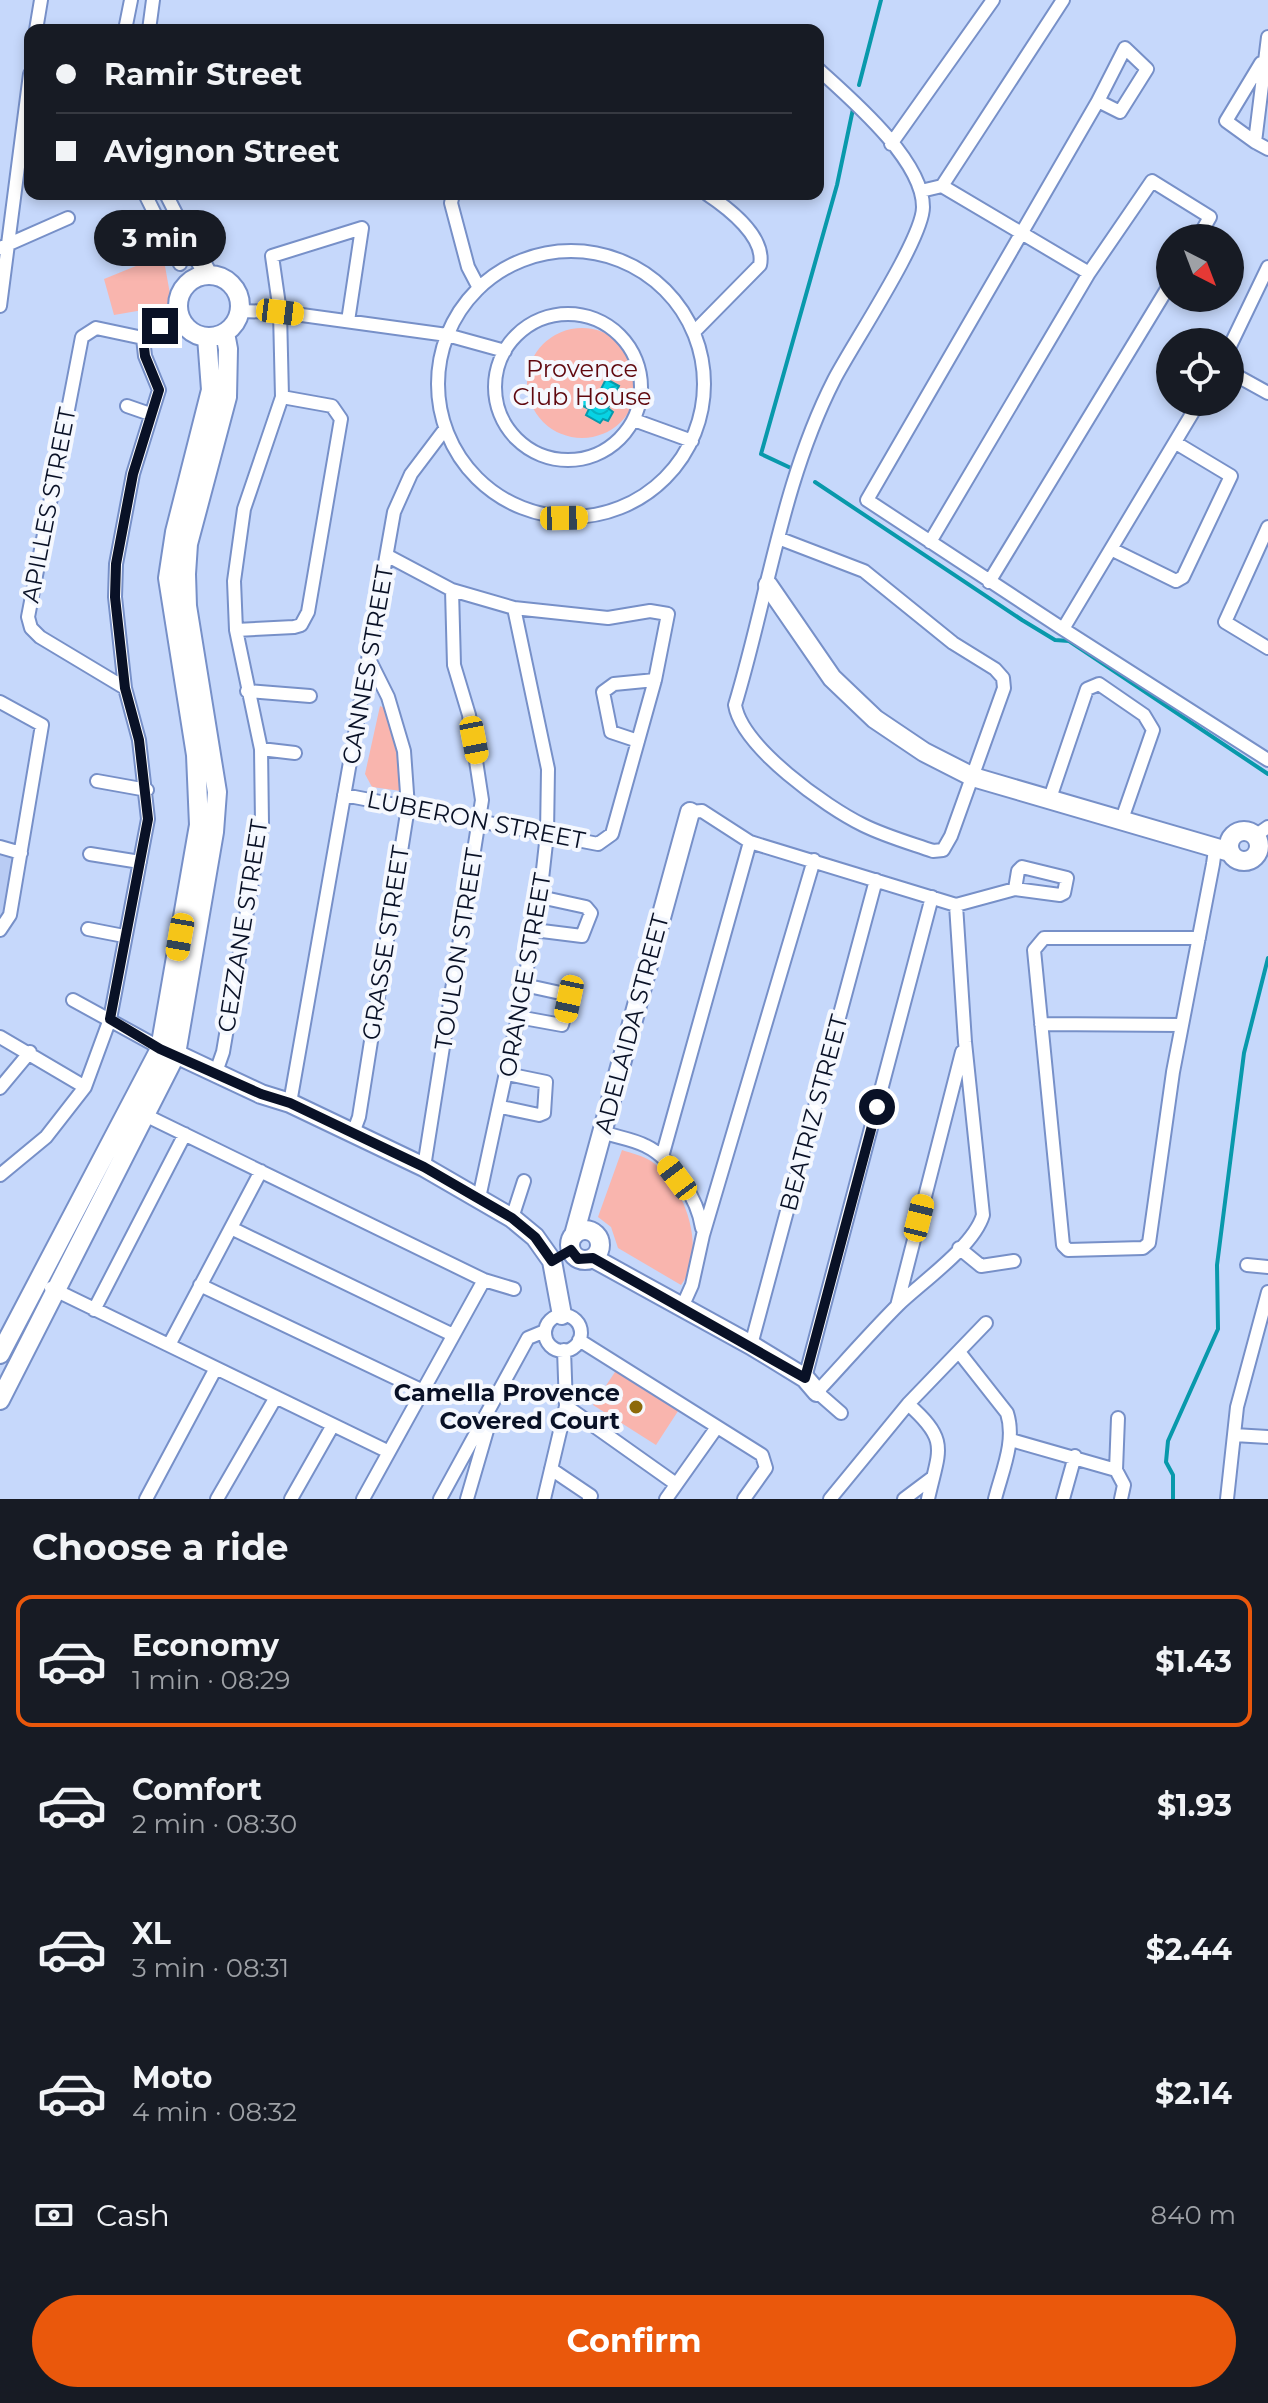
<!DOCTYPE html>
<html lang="en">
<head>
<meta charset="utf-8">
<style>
  :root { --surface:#171b24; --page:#20242c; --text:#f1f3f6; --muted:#9ea1a6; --line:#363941; --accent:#ea580c }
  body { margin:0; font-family:Montserrat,sans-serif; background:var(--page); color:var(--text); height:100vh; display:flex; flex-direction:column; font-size:30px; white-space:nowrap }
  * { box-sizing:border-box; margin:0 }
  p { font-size:26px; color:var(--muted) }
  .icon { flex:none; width:44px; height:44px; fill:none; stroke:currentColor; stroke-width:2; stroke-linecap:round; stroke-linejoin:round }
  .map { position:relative; height:1499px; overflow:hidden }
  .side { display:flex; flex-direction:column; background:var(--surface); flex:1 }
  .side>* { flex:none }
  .hud { position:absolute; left:24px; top:24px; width:800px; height:176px; border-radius:16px; box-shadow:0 4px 12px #0003; display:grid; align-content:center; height:176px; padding:0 32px; background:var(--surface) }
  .needle { width:52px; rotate:138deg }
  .tools { position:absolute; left:1156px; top:224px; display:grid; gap:16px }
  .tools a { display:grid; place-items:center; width:88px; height:88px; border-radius:50%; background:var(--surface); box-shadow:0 4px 12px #0003; font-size:40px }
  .end { position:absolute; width:36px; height:36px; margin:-18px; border:10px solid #091126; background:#fff; box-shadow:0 0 0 4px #fff }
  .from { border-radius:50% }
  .bubble { position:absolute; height:56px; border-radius:28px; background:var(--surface); box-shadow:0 4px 12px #0003; font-size:26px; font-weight:700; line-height:56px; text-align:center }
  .car { position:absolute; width:24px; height:48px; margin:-24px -12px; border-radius:10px; box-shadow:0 0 6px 2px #0007; background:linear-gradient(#f5c518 24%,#345 0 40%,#f5c518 0 76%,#345 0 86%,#f5c518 0) }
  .hud b { display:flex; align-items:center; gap:28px; height:76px; font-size:30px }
  .hud b+b { border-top:2px solid var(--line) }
  .hud i { width:20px; height:20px; background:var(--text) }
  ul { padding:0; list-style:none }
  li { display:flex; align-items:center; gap:24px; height:132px; margin:0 16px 12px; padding:0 16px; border:4px solid transparent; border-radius:16px }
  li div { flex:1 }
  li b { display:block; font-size:30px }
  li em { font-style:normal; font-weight:700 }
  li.current { border-color:var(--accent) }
  li>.icon { width:72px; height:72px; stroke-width:1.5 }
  h2 { padding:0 32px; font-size:36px; line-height:96px }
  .pay { display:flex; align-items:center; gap:20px; height:88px; padding:0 32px; font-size:30px }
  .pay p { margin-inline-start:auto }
  .action { display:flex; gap:16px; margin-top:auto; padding:16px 32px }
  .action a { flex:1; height:92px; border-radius:48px; background:var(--accent); color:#fff; font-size:32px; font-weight:700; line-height:92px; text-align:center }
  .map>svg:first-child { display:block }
  .built { fill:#b9ccf4 }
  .green { fill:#f9b5ae }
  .water { fill:url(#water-waves); stroke:#0899ab; stroke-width:2 }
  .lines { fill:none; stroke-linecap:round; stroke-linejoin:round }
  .stream { stroke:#0899ab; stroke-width:4 }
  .street-casing { stroke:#7790c8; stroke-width:16 }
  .secondary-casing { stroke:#7790c8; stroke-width:22 }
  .street { stroke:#fff; stroke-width:12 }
  .secondary { stroke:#fff; stroke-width:18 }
  .route { stroke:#091126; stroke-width:10 }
  .poi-dot { fill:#8c690a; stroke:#f5f8fe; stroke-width:3 }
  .labels { text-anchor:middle; stroke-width:8; stroke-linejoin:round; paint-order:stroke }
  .park-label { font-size:24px; fill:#60080e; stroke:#f5f8fe }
  .street-label { font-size:24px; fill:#091126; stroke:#f5f8fe }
  .poi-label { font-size:24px; font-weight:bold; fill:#091126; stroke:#f5f8fe; text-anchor:end }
</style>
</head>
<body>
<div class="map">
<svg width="1268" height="1499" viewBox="0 0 1268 1499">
  <defs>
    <pattern id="water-waves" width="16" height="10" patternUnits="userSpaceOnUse" patternTransform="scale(2)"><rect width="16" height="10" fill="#07d3e4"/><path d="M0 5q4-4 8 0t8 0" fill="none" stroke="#06b4c3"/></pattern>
  </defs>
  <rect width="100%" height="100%" fill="#c6d8fb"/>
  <path class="built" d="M0,853L19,859L5,929L0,928Z"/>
  <path class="green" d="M163,255L172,305L114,315L104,279Z
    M527 383a55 55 0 1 1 110 0a55 55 0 1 1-110 0Z
    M380,706L391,711L405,786L401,791L372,787L365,774Z
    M622,1150C631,1153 643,1156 651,1161C685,1185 708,1250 681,1285L618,1248L611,1227L598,1217Z
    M617,1369L680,1408L656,1445L593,1405Z"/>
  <path class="water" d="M606,379L619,386L608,408L613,412L608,421L603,419L600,423L586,415L589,409L579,404L582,397L594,403Z"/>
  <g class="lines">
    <path class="stream" d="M859,85L881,0
      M793,469L761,454L837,185L853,109
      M815,482L1022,620L1055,640L1069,641L1268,774
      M1173,1499V1475L1166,1462L1168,1441L1218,1329L1217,1265L1244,1053L1268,958"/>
    <g class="street-casing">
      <path id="street" d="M36,30L41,0
        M125,30L131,0
        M149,30L153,0
        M1268,37L1255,142L1268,149
        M1098,101L1120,112L1147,69L1125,48L1098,101L867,500L1063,629L1199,402
        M1255,142L1226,121L1261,63
        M891,144L993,0
        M942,186L1063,0
        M921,191L942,186L1089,273
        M145,194L180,264
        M166,194L196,253
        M453,194L451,203L468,267L479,288
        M0,248L68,218
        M438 384a133 133 0 1 1 266 0a133 133 0 1 1-266 0Z
        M0,306L30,74
        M239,311L280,312L447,335L505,351
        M495 387a73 73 0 1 1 146 0a73 73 0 1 1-146 0Z
        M694,332L760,265C766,237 728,208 707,194
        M143,338L179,316
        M1230,346L1268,267
        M1230,372L1268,393
        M127,406L150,414
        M634,420L692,441
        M1268,527L1225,622L1268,648
        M778,538L864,571L953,643L995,669L1003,678L1004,688L951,836L943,850L933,851C910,843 885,836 863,825C826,807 742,747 735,705C768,596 782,482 834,380C852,345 923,239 923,207C923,160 851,99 818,69
        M930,542L1089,273L1152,181L1210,217L1198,238
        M1113,550L1176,581L1183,577L1231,476L1176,443
        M989,582L1170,284
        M1063,629L1268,760
        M236,630L294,627L301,625L308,612L341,419L332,406L282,397
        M125,688L40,637L31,628L28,617L82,337L96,328L143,338
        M247,691L310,696
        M0,702L42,725L10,915L0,930
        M638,741L611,732L603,692L614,684L655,680
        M261,749L295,753
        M97,781L147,790
        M344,795L598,844L612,834L655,680L668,614L650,611L608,618L514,608L452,590L388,556
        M1049,801L1087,689L1099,684L1144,715L1153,730L1121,822
        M690,812L702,811L750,842L956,905L1015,889L1060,895L1064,893L1067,878L1022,867L1018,871L1015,889
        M1255,836L1268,827
        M0,847L21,853
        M90,854L140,862
        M88,929L124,936
        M534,930L582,936L591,913L586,907L540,897
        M1199,938H1044L1034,950L1063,1245L1068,1250L1143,1248L1149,1243L1173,1072L1213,864L1215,850
        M73,1000L164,1050
        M518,1017L562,1025L569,999L565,994L524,985
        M1041,1024L1182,1025
        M0,1037L85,1087
        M216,1072L223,1052L262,823L261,749L236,630L234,581L244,509L282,397L280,312L272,256L362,228L348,321
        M0,1088L30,1052
        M290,1103L394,512L411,474L445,429
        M501,1107L539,1115L544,1113L546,1082L507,1074
        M147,1116L484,1280L514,1289
        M602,1132C616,1137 633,1139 646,1146C673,1159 698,1200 702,1228
        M353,1133L359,1117L408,807L404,751L388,697L370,661
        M662,1157L750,842
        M424,1167L482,800L469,715L454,665L452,590
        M0,1175L46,1137L85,1087L110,1019L148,819L139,740L125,688L115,597L116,564L133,474L159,390L145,356L143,338
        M479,1198L518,1017L540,897L547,834L548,769L514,608
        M512,1218L524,1181
        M231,1228L453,1335
        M959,1248L981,1266L1014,1261
        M1247,1265L1268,1267
        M200,1285L423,1391
        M51,1288L389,1452
        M683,1305L692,1285L703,1235L814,860
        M897,1306L962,1052
        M94,1310L185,1134
        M545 1333a18 18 0 1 1 36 0a18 18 0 1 1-36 0Z
        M579,1340L762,1455L766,1468L744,1499
        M169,1345L261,1171
        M751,1345L876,880
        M959,1352L1007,1413C1016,1441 1002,1471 995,1499
        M805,1378L932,897
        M908,1404C950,1441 939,1449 928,1499
        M566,1406L676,1484
        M841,1413L817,1392C844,1363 870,1333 898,1305C922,1282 974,1246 983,1215L965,1042L956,905
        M1118,1418L1116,1470L1124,1485L1121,1499
        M1234,1435L1268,1437
        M1011,1440L1116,1470
        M551,1469L591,1496L589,1499
        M146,1499L216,1368
        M217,1499L276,1397
        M291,1499L333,1425
        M363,1499L484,1280
        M440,1499L528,1338L545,1331
        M467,1499L490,1420
        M544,1499L566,1406L564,1350
        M666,1499L717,1427
        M830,1499L908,1404L986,1323
        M904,1499L932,1478
        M1063,1499L1075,1456
        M1227,1499L1237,1407L1268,1292"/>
    </g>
    <g class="secondary-casing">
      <path id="secondary" d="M196,253L208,275
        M178 306a31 31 0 1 1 62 0a31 31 0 1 1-62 0Z
        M768,585L832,678L875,719L924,752L973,777L1230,852
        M1229 846a15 15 0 1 1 30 0a15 15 0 1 1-30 0Z
        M176,1054L261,1094L290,1103L424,1167L512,1218L535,1237L552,1261L562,1315
        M570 1245a15 15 0 1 1 30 0a15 15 0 1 1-30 0Z
        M574,1235L690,812
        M593,1258L751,1345L805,1378L817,1392
        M0,1354L160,1049L199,825L196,755L168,578L175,532L211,390L207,337
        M0,1400L176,1054L214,832L217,792L187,606L186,574L188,544L227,397L228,349L225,333"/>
    </g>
    <use href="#street" class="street"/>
    <use href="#secondary" class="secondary"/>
  </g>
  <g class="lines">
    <path class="route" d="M160,326L143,338L145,356L159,390L133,474L116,564L115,597L125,688L139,740L148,819L110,1019L160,1049L261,1094L290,1103L424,1167L512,1218L535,1237L552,1261L571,1250L578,1259L593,1258L805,1378L877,1107"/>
  </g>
  <circle class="poi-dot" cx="636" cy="1407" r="8"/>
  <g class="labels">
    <g class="park-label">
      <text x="582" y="377">Provence<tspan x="582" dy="28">Club House</tspan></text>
    </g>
    <g class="street-label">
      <text transform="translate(49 505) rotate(-79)" y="8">APILLES STREET</text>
      <text transform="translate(368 665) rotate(-80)" y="8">CANNES STREET</text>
      <text transform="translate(476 820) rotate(11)" y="8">LUBERON STREET</text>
      <text transform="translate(243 926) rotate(-81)" y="8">CEZZANE STREET</text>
      <text transform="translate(386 943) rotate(-81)" y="8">GRASSE STREET</text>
      <text transform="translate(459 949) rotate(-81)" y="8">TOULON STREET</text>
      <text transform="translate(525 975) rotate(-80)" y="8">ORANGE STREET</text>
      <text transform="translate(632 1024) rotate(-75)" y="8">ADELAIDA STREET</text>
      <text transform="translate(814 1113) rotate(-75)" y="8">BEATRIZ STREET</text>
    </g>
    <g class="poi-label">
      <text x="620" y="1401">Camella Provence<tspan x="620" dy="28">Covered Court</tspan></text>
    </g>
  </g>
</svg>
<div class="tools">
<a><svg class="needle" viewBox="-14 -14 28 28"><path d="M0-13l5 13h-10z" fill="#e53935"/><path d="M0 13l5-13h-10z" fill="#9ea1a6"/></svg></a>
<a><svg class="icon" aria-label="locate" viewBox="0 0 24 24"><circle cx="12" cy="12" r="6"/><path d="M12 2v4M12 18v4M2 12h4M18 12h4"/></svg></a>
</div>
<i class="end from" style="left:877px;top:1107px"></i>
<i class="end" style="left:160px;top:326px"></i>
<div class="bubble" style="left:94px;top:210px;width:132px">3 min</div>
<i class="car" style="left:280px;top:312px;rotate:97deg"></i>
<i class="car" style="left:564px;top:518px;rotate:89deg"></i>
<i class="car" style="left:474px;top:740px;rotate:169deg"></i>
<i class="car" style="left:180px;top:937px;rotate:190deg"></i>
<i class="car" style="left:569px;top:999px;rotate:192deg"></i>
<i class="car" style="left:677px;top:1178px;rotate:323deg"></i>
<i class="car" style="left:919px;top:1218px;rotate:14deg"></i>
<div class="hud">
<b><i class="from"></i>Ramir Street</b>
<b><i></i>Avignon Street</b>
</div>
</div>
<section class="side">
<h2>Choose a ride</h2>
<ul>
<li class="current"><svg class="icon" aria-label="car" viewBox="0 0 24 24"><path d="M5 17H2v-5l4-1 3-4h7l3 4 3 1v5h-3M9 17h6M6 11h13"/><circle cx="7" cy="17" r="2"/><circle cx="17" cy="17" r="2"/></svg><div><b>Economy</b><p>1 min · 08:29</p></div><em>$1.43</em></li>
<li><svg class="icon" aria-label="car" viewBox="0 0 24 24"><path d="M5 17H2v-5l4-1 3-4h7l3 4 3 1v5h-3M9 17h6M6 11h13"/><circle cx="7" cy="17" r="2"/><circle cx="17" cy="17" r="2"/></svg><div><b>Comfort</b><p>2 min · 08:30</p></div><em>$1.93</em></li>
<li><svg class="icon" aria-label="car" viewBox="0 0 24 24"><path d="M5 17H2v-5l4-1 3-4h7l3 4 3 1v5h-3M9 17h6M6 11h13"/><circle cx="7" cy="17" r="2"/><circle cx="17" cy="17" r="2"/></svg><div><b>XL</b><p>3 min · 08:31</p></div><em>$2.44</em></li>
<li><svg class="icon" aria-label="car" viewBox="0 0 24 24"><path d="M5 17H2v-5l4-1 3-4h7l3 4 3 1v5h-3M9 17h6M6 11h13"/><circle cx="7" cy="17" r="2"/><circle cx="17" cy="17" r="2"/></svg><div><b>Moto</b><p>4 min · 08:32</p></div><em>$2.14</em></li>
</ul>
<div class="pay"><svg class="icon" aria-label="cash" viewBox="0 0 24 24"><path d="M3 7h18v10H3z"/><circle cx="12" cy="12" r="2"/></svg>Cash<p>840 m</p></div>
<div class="action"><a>Confirm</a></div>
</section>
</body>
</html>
